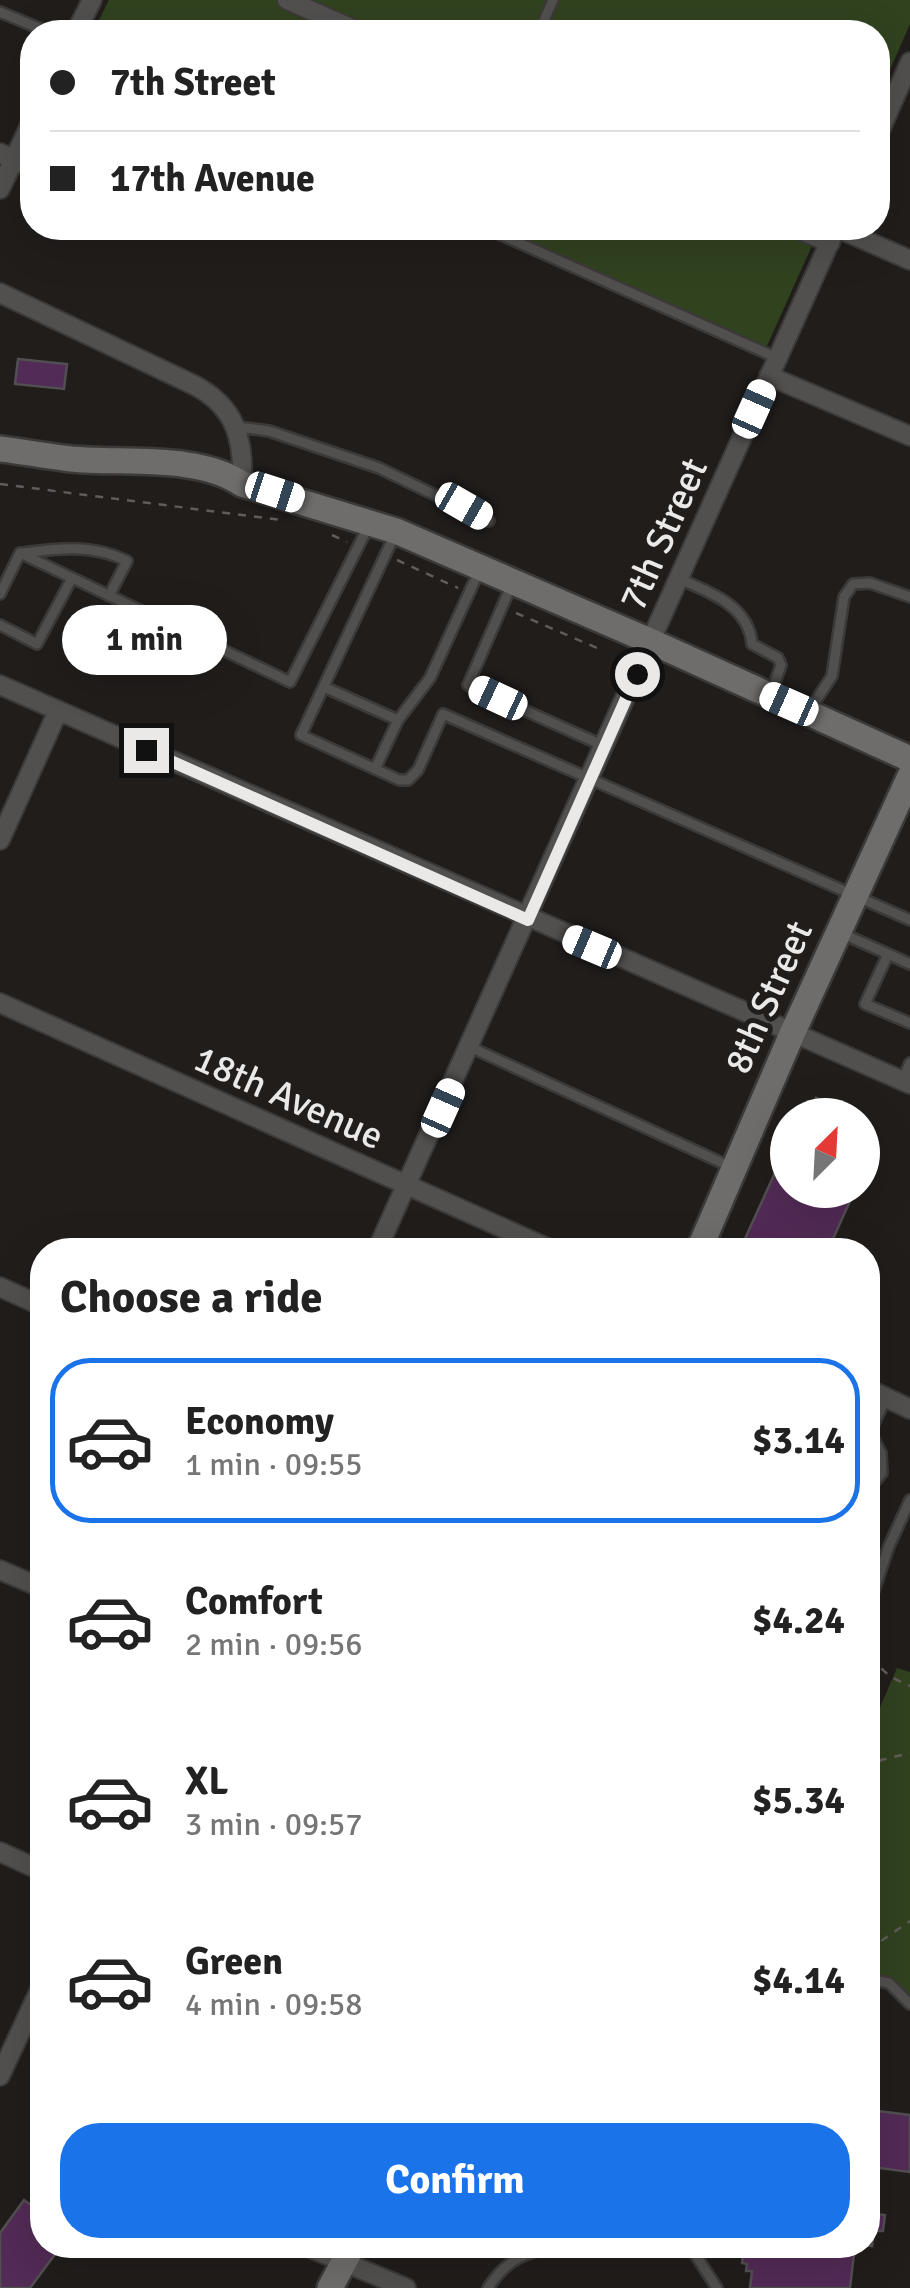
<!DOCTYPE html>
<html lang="en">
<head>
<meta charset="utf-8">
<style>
  :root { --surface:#fff; --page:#f2f2f2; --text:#222; --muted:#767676; --line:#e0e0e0; --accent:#1a73e8 }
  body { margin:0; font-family:Signika,sans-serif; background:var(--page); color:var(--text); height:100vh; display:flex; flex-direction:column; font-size:38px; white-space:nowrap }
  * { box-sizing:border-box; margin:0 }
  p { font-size:32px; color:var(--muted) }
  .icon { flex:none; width:55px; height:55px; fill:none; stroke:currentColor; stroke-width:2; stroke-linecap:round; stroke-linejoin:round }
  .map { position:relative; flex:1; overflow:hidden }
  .details { position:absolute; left:30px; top:1238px; width:850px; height:1020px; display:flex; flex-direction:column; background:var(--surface); border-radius:40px; box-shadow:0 10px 40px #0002 }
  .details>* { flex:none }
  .hud { position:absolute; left:20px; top:20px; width:870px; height:220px; border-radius:40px; box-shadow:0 10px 40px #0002; display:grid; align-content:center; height:220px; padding:0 30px; background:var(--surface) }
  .needle { width:65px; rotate:24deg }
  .tools { position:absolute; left:770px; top:1098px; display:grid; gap:20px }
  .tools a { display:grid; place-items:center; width:110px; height:110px; border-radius:50%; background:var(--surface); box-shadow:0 10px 40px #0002; font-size:50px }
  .end { position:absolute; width:45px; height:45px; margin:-22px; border:12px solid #ebe9e8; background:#111; box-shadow:0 0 0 5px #111 }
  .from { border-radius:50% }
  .bubble { position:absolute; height:70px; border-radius:35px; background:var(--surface); box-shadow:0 10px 40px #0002; font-size:32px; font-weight:700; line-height:70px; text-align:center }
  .car { position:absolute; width:30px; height:60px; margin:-30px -15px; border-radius:12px; box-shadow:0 0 8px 2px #0007; background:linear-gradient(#fff 24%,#345 0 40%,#fff 0 76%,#345 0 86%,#fff 0) }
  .hud b { display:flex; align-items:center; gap:35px; height:95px; font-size:38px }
  .hud b+b { border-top:2px solid var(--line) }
  .hud i { width:25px; height:25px; background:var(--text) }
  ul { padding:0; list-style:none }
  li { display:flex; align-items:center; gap:30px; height:165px; margin:0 20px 15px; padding:0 10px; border:5px solid transparent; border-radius:40px }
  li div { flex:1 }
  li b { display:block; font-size:38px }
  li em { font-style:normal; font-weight:700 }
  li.on { border-color:var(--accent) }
  li>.icon { width:90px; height:90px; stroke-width:1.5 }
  h2 { padding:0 30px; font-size:45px; line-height:120px }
  .cta { display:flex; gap:20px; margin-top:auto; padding:20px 30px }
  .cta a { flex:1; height:115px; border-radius:40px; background:var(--accent); color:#fff; font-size:40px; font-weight:700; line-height:115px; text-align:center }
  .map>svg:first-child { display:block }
  .green { fill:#31421f }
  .building { fill:#522b56; stroke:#524f52; stroke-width:2.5 }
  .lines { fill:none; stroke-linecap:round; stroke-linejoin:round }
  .lane-casing { stroke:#3c3a38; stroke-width:14 }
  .street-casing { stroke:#3c3a38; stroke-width:22 }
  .secondary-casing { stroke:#3c3a38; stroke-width:30 }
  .path { stroke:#5f5c5b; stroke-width:2.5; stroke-dasharray:8 8; stroke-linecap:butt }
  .lane { stroke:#52504f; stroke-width:9 }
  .street { stroke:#52504f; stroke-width:18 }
  .secondary { stroke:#6f6d6b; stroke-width:25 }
  .route { stroke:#ebe9e8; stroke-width:12 }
  .labels { text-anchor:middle; stroke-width:10; stroke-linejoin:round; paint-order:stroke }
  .street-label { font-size:38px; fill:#ebe9e8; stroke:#201d1b }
</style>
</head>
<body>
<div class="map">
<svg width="910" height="2288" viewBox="0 0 910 2288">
  <rect width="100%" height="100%" fill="#201d1b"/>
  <path class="green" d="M109,0H910V24L878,97V32H93Z
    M487,228H820L766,348Z
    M897,1668L910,1672V2004L889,1983L868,1972V1735Z"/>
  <path class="building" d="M18,359L67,364L64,389L15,384Z
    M816,1098L855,1115H808Z
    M788,1162V1190H855L828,1250H792L777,1243L774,1250H758L743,1243L779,1164L785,1167Z
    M868,2052L877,2053L873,2097H869L868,2108Z
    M878,2111L910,2115V2172L871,2167V2163H868V2114L877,2115Z
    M868,2197L877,2198L876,2214L885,2215L883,2231H874L872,2246L865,2245H868Z
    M24,2200L42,2213V2245H62L30,2288H0V2233Z
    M772,2245H855L850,2288H750L752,2271H746L747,2264L742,2263L744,2247L771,2250Z"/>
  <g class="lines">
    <g class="lane-casing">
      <path id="lane" d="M0,12L48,32
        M539,32L553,0
        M486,228L777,358
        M238,427L269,431L379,468L489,521
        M396,532L301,735L399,780H408L418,770L443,714L910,920
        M23,553C59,548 93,544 127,561L109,596
        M679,579C710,592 749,606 752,644L778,658L781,665L771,694
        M512,584L468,685L604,746
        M0,594L20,553L290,682L369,525
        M0,625L37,644L72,578
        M324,687L398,720L375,769
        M809,711L832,676L844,597L853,584L870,583L910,597
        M398,720L430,678L480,569
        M839,932L910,964
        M888,954L865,1004L910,1023
        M470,1047L731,1167
        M902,1081L910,1063
        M707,1238L733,1250
        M868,1490L882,1473L881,1453L870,1432L886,1398
        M868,1608L889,1546L910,1500
        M868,1979L889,1983L910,2004
        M689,2245L717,2288
        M488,2288C506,2259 528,2251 560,2245"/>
    </g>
    <g class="street-casing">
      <path id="street" d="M287,0L360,32
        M76,32L92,0
        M878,135L910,62
        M0,153L32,168
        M0,189L32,121
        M796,228L830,243
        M837,228L910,260
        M0,293L194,385C236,407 244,439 242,484
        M769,376L910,436
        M0,685L910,1084
        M0,840L58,711
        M0,1003L552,1250
        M377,1250L836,228
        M0,1287L42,1306
        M868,1389L910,1409
        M0,1570L42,1588
        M0,1852L42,1871
        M0,2076L42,1985
        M303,2245L406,2288"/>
    </g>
    <g class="secondary-casing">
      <path id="secondary" d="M0,449C24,452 47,456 71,459C123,464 199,454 242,484L396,531L652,642L910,759
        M699,1250L792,1034L910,776
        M330,2288L353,2245"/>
    </g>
    <path class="path" d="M0,484L281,520
      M332,535L347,542
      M397,560L458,588
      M516,613L604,651
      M868,1623C873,1660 874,1671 910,1686
      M868,1773L881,1760L910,1753
      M868,1950L910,1921"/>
    <use href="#lane" class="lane"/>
    <use href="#street" class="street"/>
    <use href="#secondary" class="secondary"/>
  </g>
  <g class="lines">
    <path class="route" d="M146,750L528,920L637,674"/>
  </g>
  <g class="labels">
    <g class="street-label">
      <text transform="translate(663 534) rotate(-66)" y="13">7th Street</text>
      <text transform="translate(768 997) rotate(-66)" y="13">8th Street</text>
      <text transform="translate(289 1097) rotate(24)" y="13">18th Avenue</text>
    </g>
  </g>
</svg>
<div class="tools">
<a><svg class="needle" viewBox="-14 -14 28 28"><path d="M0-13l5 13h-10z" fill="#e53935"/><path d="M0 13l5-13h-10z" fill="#767676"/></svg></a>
</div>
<i class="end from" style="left:637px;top:674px"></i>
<i class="end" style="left:146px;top:750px"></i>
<div class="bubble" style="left:62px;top:605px;width:165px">1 min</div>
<i class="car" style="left:754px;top:409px;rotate:24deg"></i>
<i class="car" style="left:275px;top:492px;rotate:108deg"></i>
<i class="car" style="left:464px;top:506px;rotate:120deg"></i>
<i class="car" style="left:498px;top:698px;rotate:295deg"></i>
<i class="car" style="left:789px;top:704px;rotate:294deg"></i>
<i class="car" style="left:592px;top:947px;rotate:293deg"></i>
<i class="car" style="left:443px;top:1108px;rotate:24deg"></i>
<div class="hud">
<b><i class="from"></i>7th Street</b>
<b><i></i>17th Avenue</b>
</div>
<section class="details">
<h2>Choose a ride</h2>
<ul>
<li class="on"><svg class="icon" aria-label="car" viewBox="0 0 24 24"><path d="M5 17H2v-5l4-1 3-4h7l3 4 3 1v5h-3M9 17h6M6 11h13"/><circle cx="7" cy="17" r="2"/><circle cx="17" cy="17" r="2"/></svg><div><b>Economy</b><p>1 min · 09:55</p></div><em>$3.14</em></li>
<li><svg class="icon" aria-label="car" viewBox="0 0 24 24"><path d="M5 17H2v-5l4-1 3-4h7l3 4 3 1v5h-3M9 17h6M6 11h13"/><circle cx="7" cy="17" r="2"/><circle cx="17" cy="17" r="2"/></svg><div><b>Comfort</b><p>2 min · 09:56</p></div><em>$4.24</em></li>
<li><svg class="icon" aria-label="car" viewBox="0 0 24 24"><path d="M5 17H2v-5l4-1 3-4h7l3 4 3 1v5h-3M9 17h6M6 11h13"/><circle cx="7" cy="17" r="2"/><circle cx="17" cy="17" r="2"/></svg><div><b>XL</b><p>3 min · 09:57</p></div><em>$5.34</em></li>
<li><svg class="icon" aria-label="car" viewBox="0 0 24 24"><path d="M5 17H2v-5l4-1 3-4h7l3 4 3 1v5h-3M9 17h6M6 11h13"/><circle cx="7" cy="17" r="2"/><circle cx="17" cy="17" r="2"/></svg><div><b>Green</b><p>4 min · 09:58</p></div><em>$4.14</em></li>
</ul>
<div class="cta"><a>Confirm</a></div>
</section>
</div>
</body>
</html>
